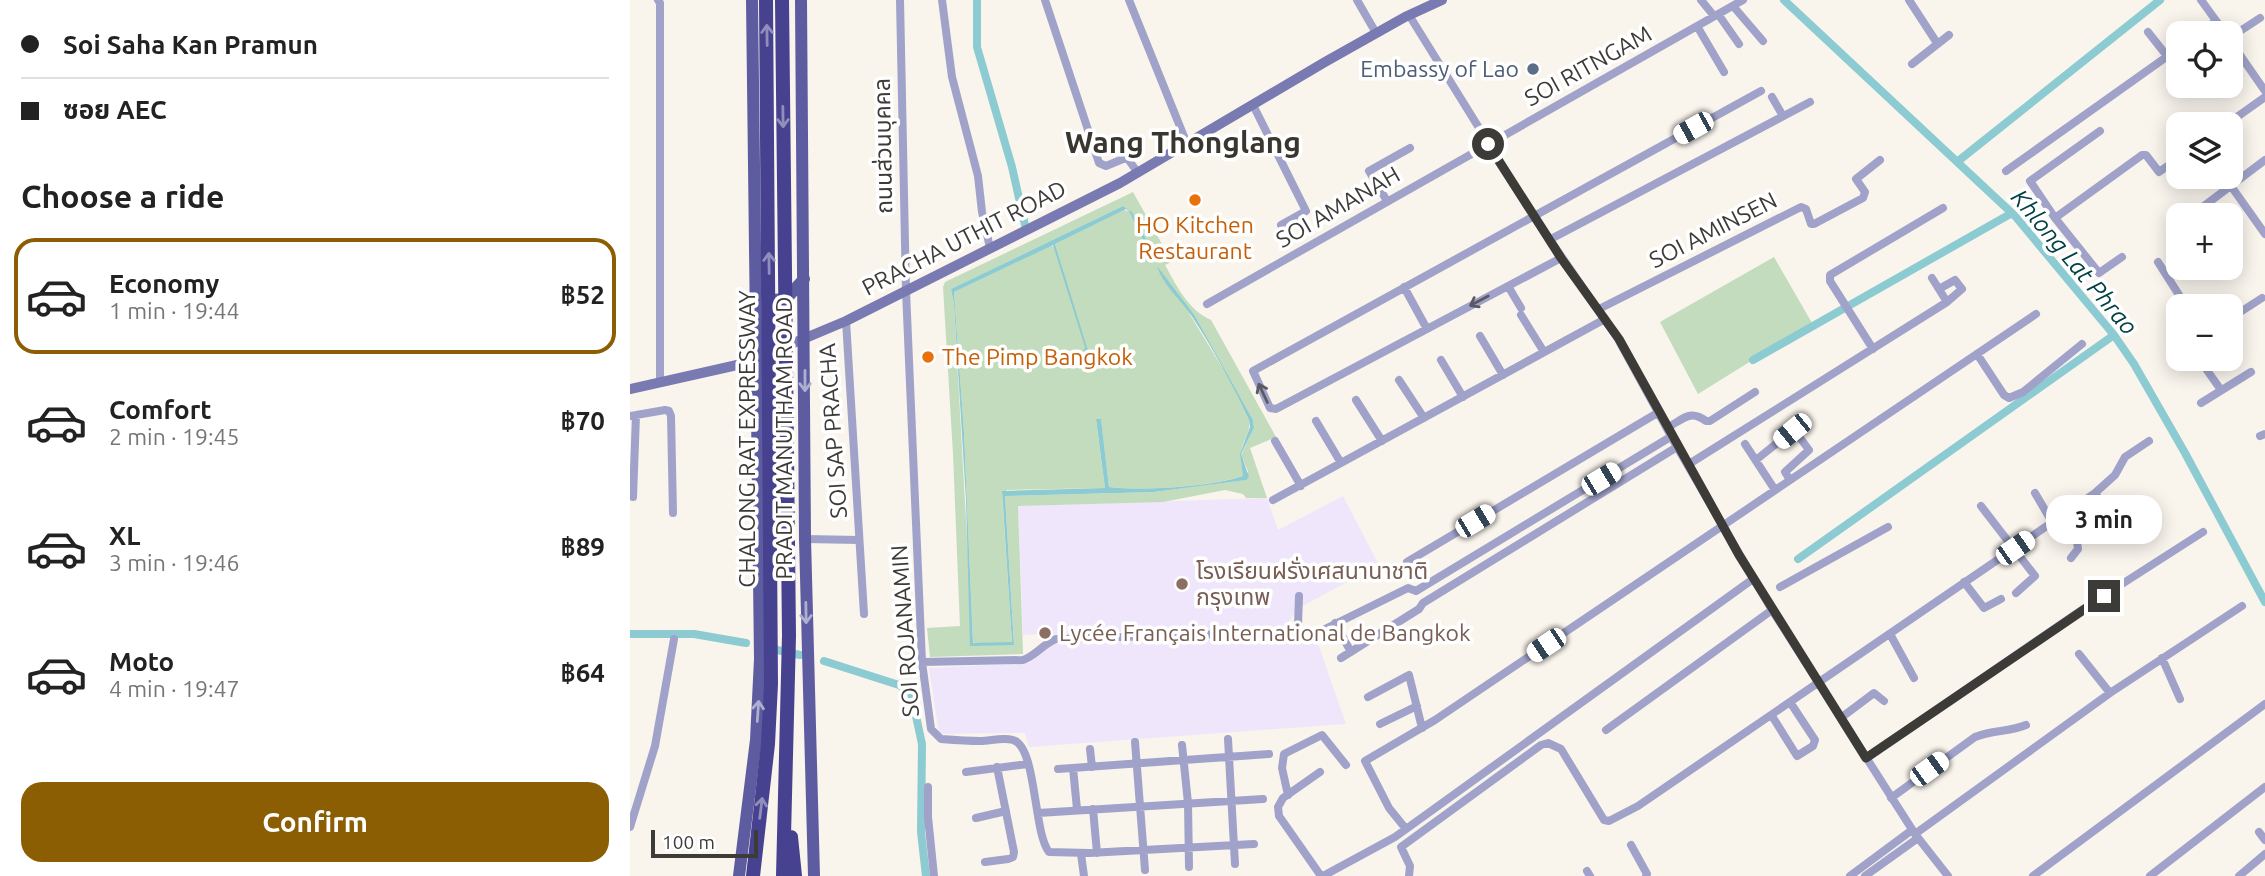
<!DOCTYPE html>
<html lang="en">
<head>
<meta charset="utf-8">
<style>
  :root { --surface:#fff; --page:#f2f2f2; --text:#222; --muted:#767676; --line:#e0e0e0; --accent:#8c5e03 }
  body { margin:0; font-family:Ubuntu,"Noto Sans Thai",sans-serif; background:var(--page); color:var(--text); height:100vh; display:flex; flex-direction:column; font-size:26px; white-space:nowrap }
  * { box-sizing:border-box; margin:0 }
  p { font-size:23px; color:var(--muted) }
  .icon { flex:none; width:38px; height:38px; fill:none; stroke:currentColor; stroke-width:2; stroke-linecap:round; stroke-linejoin:round }
  .map { position:relative; flex:1; overflow:hidden }
  .side { display:flex; flex-direction:column; background:var(--surface); width:630px }
  .side>* { flex:none }
  .banner { display:grid; align-content:center; height:154px; padding:0 21px; background:var(--surface) }
  .tools { position:absolute; left:1536px; top:21px; display:grid; gap:14px }
  .tools a { display:grid; place-items:center; width:77px; height:77px; border-radius:14px; background:var(--surface); box-shadow:0 4px 18px #0003; font-size:35px }
  .scale { position:absolute; left:21px; bottom:18px; width:107px; box-sizing:border-box; padding-left:7px; border:4px solid #3d3b38; border-top:0; font-size:19px; line-height:24px; white-space:nowrap; color:#3d3b38; -webkit-text-stroke:5px #fff; paint-order:stroke }
  .end { position:absolute; width:32px; height:32px; margin:-16px; border:9px solid #3d3b38; background:#fff; box-shadow:0 0 0 4px #fff }
  .from { border-radius:50% }
  .bubble { position:absolute; height:49px; border-radius:21px; background:var(--surface); box-shadow:0 4px 18px #0003; font-size:23px; font-weight:600; line-height:49px; text-align:center }
  .car { position:absolute; width:21px; height:42px; margin:-21px -10px; border-radius:9px; box-shadow:0 0 5px 2px #0007; background:linear-gradient(#fff 24%,#345 0 40%,#fff 0 76%,#345 0 86%,#fff 0) }
  .banner b { display:flex; align-items:center; gap:24px; height:66px; font-size:26px }
  .banner b+b { border-top:2px solid var(--line) }
  .banner i { width:18px; height:18px; background:var(--text) }
  ul { padding:0; list-style:none }
  li { display:flex; align-items:center; gap:21px; height:116px; margin:0 14px 10px; padding:0 7px; border:4px solid transparent; border-radius:21px }
  li div { flex:1 }
  li b { display:block; font-size:26px }
  li em { font-style:normal; font-weight:600 }
  li.selected { border-color:var(--accent) }
  li>.icon { width:63px; height:63px; stroke-width:1.5 }
  h2 { padding:0 21px; font-size:32px; line-height:84px }
  .cta { display:flex; gap:14px; margin-top:auto; padding:14px 21px }
  .cta a { flex:1; height:80px; border-radius:21px; background:var(--accent); color:#fff; font-size:28px; font-weight:600; line-height:80px; text-align:center }
  main { display:flex; flex:1; min-height:0 }
  .map>svg:first-child { display:block }
  .education { fill:#f0e6fb }
  .green { fill:#c2dcbd; fill-rule:evenodd }
  .water { fill:#8bcbd1 }
  .lines { fill:none; stroke-linecap:round; stroke-linejoin:round }
  .canal { stroke:#8bcbd1; stroke-width:8 }
  .street { stroke:#a0a2c9; stroke-width:8 }
  .secondary { stroke:#797ab2; stroke-width:10 }
  .primary { stroke:#5d5ca0; stroke-width:12 }
  .highway { stroke:#474290; stroke-width:14 }
  .oneway { stroke:#918ebc }
  .oneway2 { stroke:#5b5a64 }
  .oneway3 { stroke:#aeaed0 }
  .route { stroke:#3d3b38; stroke-width:9 }
  .service-dot { fill:#5c6f8a; stroke:#fff; stroke-width:2.5 }
  .food-dot { fill:#e8710a; stroke:#fff; stroke-width:2.5 }
  .education-dot { fill:#8d6e63; stroke:#fff; stroke-width:2.5 }
  .labels { text-anchor:middle; stroke-width:7; stroke-linejoin:round; paint-order:stroke }
  .street-label { font-size:23px; fill:#3d3b38; stroke:#fff }
  .service-label { font-size:23px; fill:#4e5e75; stroke:#fff; text-anchor:end }
  .food-label { font-size:23px; fill:#c56008; stroke:#fff }
  .education-label { font-size:23px; fill:#785e54; stroke:#fff; text-anchor:start }
  .water-label { font-size:24px; font-style:italic; fill:#004044; stroke:#fff }
  .district-label { font-size:30px; font-weight:bold; fill:#39362f; stroke:#fff }
</style>
</head>
<body>
<main>
<section class="side">
<div class="banner">
<b><i class="from"></i>Soi Saha Kan Pramun</b>
<b><i></i>ซอย AEC</b>
</div>
<h2>Choose a ride</h2>
<ul>
<li class="selected"><svg class="icon" aria-label="car" viewBox="0 0 24 24"><path d="M5 17H2v-5l4-1 3-4h7l3 4 3 1v5h-3M9 17h6M6 11h13"/><circle cx="7" cy="17" r="2"/><circle cx="17" cy="17" r="2"/></svg><div><b>Economy</b><p>1 min · 19:44</p></div><em>฿52</em></li>
<li><svg class="icon" aria-label="car" viewBox="0 0 24 24"><path d="M5 17H2v-5l4-1 3-4h7l3 4 3 1v5h-3M9 17h6M6 11h13"/><circle cx="7" cy="17" r="2"/><circle cx="17" cy="17" r="2"/></svg><div><b>Comfort</b><p>2 min · 19:45</p></div><em>฿70</em></li>
<li><svg class="icon" aria-label="car" viewBox="0 0 24 24"><path d="M5 17H2v-5l4-1 3-4h7l3 4 3 1v5h-3M9 17h6M6 11h13"/><circle cx="7" cy="17" r="2"/><circle cx="17" cy="17" r="2"/></svg><div><b>XL</b><p>3 min · 19:46</p></div><em>฿89</em></li>
<li><svg class="icon" aria-label="car" viewBox="0 0 24 24"><path d="M5 17H2v-5l4-1 3-4h7l3 4 3 1v5h-3M9 17h6M6 11h13"/><circle cx="7" cy="17" r="2"/><circle cx="17" cy="17" r="2"/></svg><div><b>Moto</b><p>4 min · 19:47</p></div><em>฿64</em></li>
</ul>
<div class="cta"><a>Confirm</a></div>
</section>
<div class="map">
<svg width="1635" height="876" viewBox="0 0 1635 876">
  <rect width="100%" height="100%" fill="#f9f4ec"/>
  <path class="education" d="M713,496L749,565L667,609L656,627L393,635L388,506L637,498L648,530Z
    M685,635L716,724L399,747L395,733L309,734L299,668L400,663L420,644Z"/>
  <path class="green" d="M503,192L542,262L535,265C546,285 559,311 581,320L646,437L620,448L637,498H616L613,494L595,490L533,502L388,506L393,654L300,657L297,628L330,626L323,454L313,287L315,282ZM493,206L502,212L527,260L524,262L499,211L493,210L425,244L435,277L425,248L421,245L324,292L334,433L343,642L345,644L382,643L372,494L377,490L475,488L466,420H471L479,487C518,491 576,487 613,476C613,468 610,461 611,453C612,441 621,433 619,420L598,377L559,313L565,316L623,420L624,428L611,455L618,471L615,480L524,492L375,496L384,644L340,645V592L324,304L321,289Z
    M1144,257L1182,323L1068,394L1030,322Z"/>
  <path class="water" d="M493,206L502,212L527,260L526,262L523,261L499,211L496,209L425,244L459,354L457,356L453,354L455,347L423,245L324,292L334,433L343,643L382,642L372,491L475,488L466,419H471L479,487C515,491 579,487 613,476L610,454L620,427L619,420C602,384 583,348 561,315C550,299 533,285 527,266L565,316L623,420L624,428L611,454L619,477L616,480L524,492L375,496L384,645L340,646L336,500L324,304L321,289Z"/>
  <g class="lines">
    <path class="canal" d="M347,0V47L382,167L395,225
      M1154,0L1385,216L1484,335L1504,364L1555,453L1635,602
      M1327,162L1530,0
      M1123,360L1382,213
      M1168,559L1484,335
      M0,634H64L116,643
      M138,648L170,655
      M194,661L269,685L281,693L292,744L291,832L296,876"/>
    <path class="street" d="M28,0L30,3V382
      M270,0L276,291L292,662L301,729L311,739C324,740 337,741 350,741C360,741 373,737 383,740C407,747 403,832 419,852L459,853L624,844
      M312,0L322,77L348,176L352,212L360,248
      M415,0L469,163L476,166L493,159H498L508,173
      M499,0L557,144
      M727,0L746,33
      M1071,0L1084,16
      M1279,0L1307,43
      M1571,0L1595,33
      M1103,6L1133,41
      M1088,14L1109,44
      M779,15L903,215L988,339L1047,447L1142,610L1285,834L1318,876
      M1067,26L1094,72
      M1518,32L1537,56
      M1569,33L1586,21
      M1601,37L1630,18
      M1601,42L1635,91
      M1282,64L1319,35
      M1142,97L1153,116
      M623,105L676,211L651,225
      M1597,124L1635,97
      M1376,171L1549,48
      M1601,186L1635,234
      M757,201L739,171L780,148
      M1569,215L1570,209L1635,160
      M1425,218L1400,181L1470,131
      M919,240L1180,102
      M1492,257L1469,273L1425,218L1512,155H1516L1529,172L1549,158
      M931,258L646,409L640,408L623,371L1131,91
      M1528,262L1556,306
      M1302,278L1317,302
      M878,286L891,308
      M774,287L797,329
      M577,304L1113,0
      M969,309L1171,207L1176,209L1181,224H1184L1233,198L1235,192L1226,179L1250,160
      M891,315L914,352
      M1601,318L1632,298
      M216,321L234,614
      M850,336L873,375
      M1243,349L1200,281V275L1313,208
      M1347,354L1374,395L1379,398L1393,392L1452,344
      M1569,359L1591,390
      M811,360L833,397
      M769,380L794,418
      M726,400L752,441
      M1571,403L1621,372
      M0,416L35,410L39,411L41,416L43,513
      M686,421L711,463
      M1037,428C1053,419 1060,409 1076,421H1080L1125,392
      M1630,436L1635,434
      M645,441L671,486
      M1115,444L1145,490
      M1126,460L1162,431H1165L1179,450L1155,472L1160,480
      M1059,464L1317,302L1332,289L1325,280L1309,289
      M1405,493L1422,522
      M1465,493L1496,538
      M3,497L6,415
      M643,500L975,319
      M1351,506L1405,576L1386,593
      M1431,516L1447,542L1448,549L1441,558
      M175,539L229,540
      M777,562L1029,412
      M1334,582L1354,608L1371,599
      M1150,587L1258,527
      M705,623L721,652
      M695,629L778,588L786,591L1042,436
      M1260,634L1284,678
      M1449,654L1480,693
      M711,658L789,609L793,603L1047,447
      M1532,658L1550,699
      M292,662L393,660C405,656 413,644 426,639L663,632L668,625L669,596
      M738,697L779,675L792,728
      M1142,716L1167,756L1183,746L1185,740L1160,702
      M1212,717L1244,693L1254,701
      M750,724L787,706
      M976,730L1142,610
      M598,739L605,864
      M505,742L515,870
      M552,745L558,803L559,867
      M460,749L462,767
      M1236,758L1453,609L1573,532
      M443,768L447,809
      M428,769L639,754
      M336,772L398,764
      M690,772L653,798L648,807L649,816L691,876
      M298,787V817L304,876
      M658,795L652,768L654,754L692,735L716,765
      M1261,798L1345,737C1362,730 1379,732 1396,725
      M463,809L467,853
      M408,813L633,799
      M346,818L376,811
      M0,827L25,746L44,639
      M776,829L759,808L735,761L805,720L1406,314
      M1629,832L1635,840
      M1285,834L1480,693L1612,606
      M1001,845L1017,874L1016,876
      M451,854L454,876
      M355,862L378,859L383,857L384,852L367,767
      M957,871L960,876
      M693,876L765,837L1123,579
      M779,876L780,866L771,847L911,745L918,743L931,749L974,820L979,821L1008,806L1465,493L1485,475L1495,457L1519,441
      M1220,876L1282,830
      M1235,876L1288,838
      M1403,876L1635,704
      M1520,876L1635,787
      M1609,876L1635,854"/>
    <path class="secondary" d="M0,389L116,363L216,321L490,183L695,62L775,17L812,0"/>
    <path class="primary" d="M171,0L175,539L184,876
      M133,292L142,300L156,299L174,279
      M109,876L126,740L130,659L122,0"/>
    <path class="highway" d="M152,0L159,635L153,876
      M161,837L165,876
      M123,876L138,744L141,684L136,0"/>
  </g>
  <defs><path id="oneway-shaft" d="M-6 0H5M1.5-3L5.5 0L1.5 3" fill="none" stroke-width="1.6" stroke-linecap="round" stroke-linejoin="round" transform="scale(1.75)"/></defs>
  <g class="oneway">
    <use href="#oneway-shaft" transform="translate(137 35) rotate(-91)"/>
    <use href="#oneway-shaft" transform="translate(153 117) rotate(89)"/>
    <use href="#oneway-shaft" transform="translate(139 263) rotate(-91)"/>
    <use href="#oneway-shaft" transform="translate(131 808) rotate(-83)"/>
  </g>
  <g class="oneway2">
    <use href="#oneway-shaft" transform="translate(849 301) rotate(152)"/>
    <use href="#oneway-shaft" transform="translate(633 393) rotate(-115)"/>
  </g>
  <g class="oneway3">
    <use href="#oneway-shaft" transform="translate(175 381) rotate(90)"/>
    <use href="#oneway-shaft" transform="translate(176 613) rotate(89)"/>
    <use href="#oneway-shaft" transform="translate(128 711) rotate(-86)"/>
  </g>
  <g class="lines">
    <path class="route" d="M858,144L931,258L989,339L1109,555L1236,758L1474,596"/>
  </g>
  <circle class="service-dot" cx="903" cy="69" r="7"/>
  <g class="food-dot">
    <circle cx="565" cy="200" r="7"/>
    <circle cx="298" cy="357" r="7"/>
  </g>
  <g class="education-dot">
    <circle cx="552" cy="584" r="7"/>
    <circle cx="415" cy="633" r="7"/>
  </g>
  <g class="labels">
    <g class="street-label">
      <text transform="translate(958 66) rotate(-29)" y="8">SOI RITNGAM</text>
      <text transform="translate(253 146) rotate(-91)" y="8">ถนนส่วนบุคคล</text>
      <text transform="translate(708 207) rotate(-30)" y="8">SOI AMANAH</text>
      <text transform="translate(1083 230) rotate(-27)" y="8">SOI AMINSEN</text>
      <text transform="translate(334 238) rotate(-27)" y="8">PRACHA UTHIT ROAD</text>
      <text transform="translate(203 431) rotate(-94)" y="8">SOI SAP PRACHA</text>
      <text transform="translate(154 438) rotate(-90)" y="8">PRADIT MANUTHAM ROAD</text>
      <text transform="translate(117 439) rotate(-90)" y="8">CHALONG RAT EXPRESSWAY</text>
      <text transform="translate(275 631) rotate(-94)" y="8">SOI ROJANAMIN</text>
    </g>
    <g class="service-label">
      <text x="889" y="77">Embassy of Lao</text>
    </g>
    <g class="food-label">
      <text x="565" y="233">HO Kitchen<tspan x="565" dy="26">Restaurant</tspan></text>
      <text x="312" y="365" text-anchor="start">The Pimp Bangkok</text>
    </g>
    <g class="education-label">
      <text x="566" y="579">โรงเรียนฝรั่งเศสนานาชาติ<tspan x="566" dy="26">กรุงเทพ</tspan></text>
      <text x="429" y="641">Lycée Français International de Bangkok</text>
    </g>
    <g class="water-label">
      <text transform="translate(1444 262) rotate(50)" y="8">Khlong Lat Phrao</text>
    </g>
    <g class="district-label">
      <text x="553" y="153">Wang Thonglang</text>
    </g>
  </g>
</svg>
<div class="tools">
<a><svg class="icon" aria-label="locate" viewBox="0 0 24 24"><circle cx="12" cy="12" r="6"/><path d="M12 2v4M12 18v4M2 12h4M18 12h4"/></svg></a>
<a><svg class="icon" aria-label="layers" viewBox="0 0 24 24"><path d="M12 4l9 5-9 5-9-5zM3 14l9 5 9-5"/></svg></a>
<a>+</a>
<a>−</a>
</div>
<div class="scale">100 m</div>
<i class="end from" style="left:858px;top:144px"></i>
<i class="end" style="left:1474px;top:596px"></i>
<div class="bubble" style="left:1416px;top:495px;width:116px">3 min</div>
<i class="car" style="left:1063px;top:128px;rotate:241deg"></i>
<i class="car" style="left:1162px;top:431px;rotate:231deg"></i>
<i class="car" style="left:971px;top:479px;rotate:59deg"></i>
<i class="car" style="left:845px;top:521px;rotate:59deg"></i>
<i class="car" style="left:1385px;top:548px;rotate:55deg"></i>
<i class="car" style="left:916px;top:645px;rotate:236deg"></i>
<i class="car" style="left:1299px;top:769px;rotate:54deg"></i>
</div>
</main>
</body>
</html>
